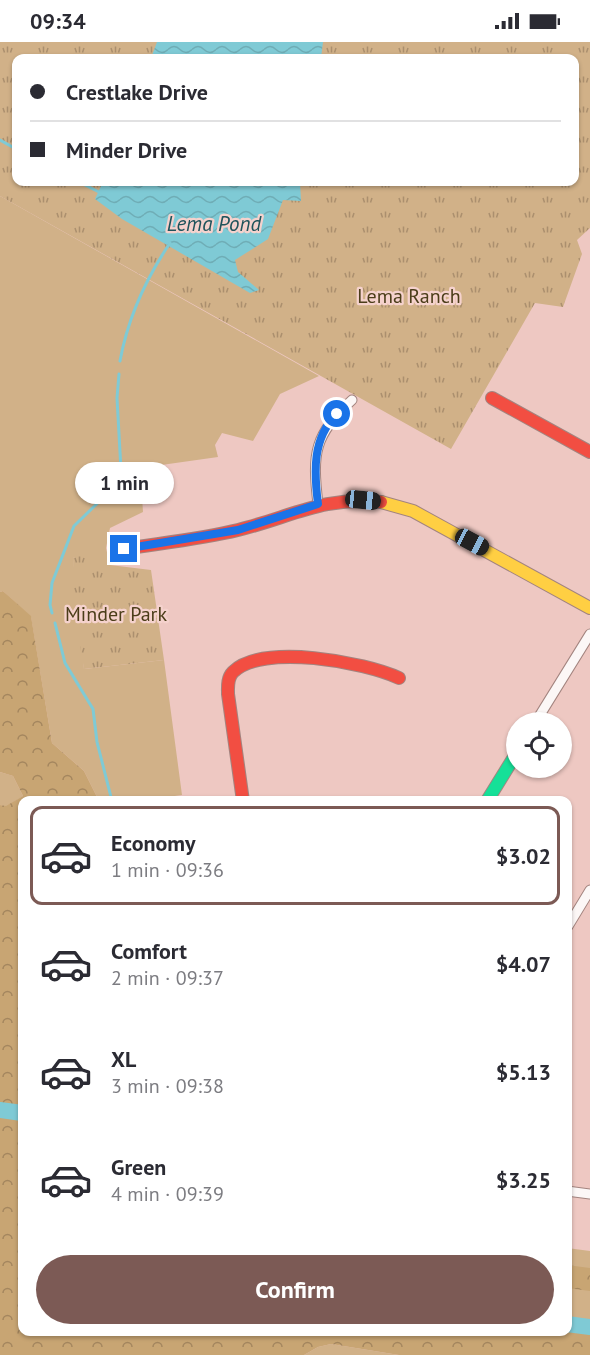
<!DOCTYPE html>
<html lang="en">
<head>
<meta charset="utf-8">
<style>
  :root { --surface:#fff; --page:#f7f7f7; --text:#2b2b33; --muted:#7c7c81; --line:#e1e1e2; --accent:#7c5a55 }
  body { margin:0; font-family:"PT Sans",sans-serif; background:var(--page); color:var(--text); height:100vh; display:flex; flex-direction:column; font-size:22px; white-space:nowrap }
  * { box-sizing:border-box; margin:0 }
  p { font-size:20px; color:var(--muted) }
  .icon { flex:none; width:33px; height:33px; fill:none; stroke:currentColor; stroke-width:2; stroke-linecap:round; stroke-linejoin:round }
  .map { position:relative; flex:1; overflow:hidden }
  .details { position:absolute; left:18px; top:754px; width:554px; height:540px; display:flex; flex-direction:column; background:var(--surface); border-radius:12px; box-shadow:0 2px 4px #0004 }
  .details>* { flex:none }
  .hud { position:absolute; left:12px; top:12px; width:567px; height:132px; border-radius:12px; box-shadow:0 2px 4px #0004; display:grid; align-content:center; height:132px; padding:0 18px; background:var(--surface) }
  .buttons { position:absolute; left:506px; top:670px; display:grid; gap:12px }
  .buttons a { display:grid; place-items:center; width:66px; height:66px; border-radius:50%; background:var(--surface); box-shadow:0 2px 4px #0004; font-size:30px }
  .end { position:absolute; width:27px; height:27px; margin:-14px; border:8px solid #1a73e8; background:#fff; box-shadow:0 0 0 3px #fff }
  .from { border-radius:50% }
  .bubble { position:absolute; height:42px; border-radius:21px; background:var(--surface); box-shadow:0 2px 4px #0004; font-size:20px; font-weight:700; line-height:42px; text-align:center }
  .car { position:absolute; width:18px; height:36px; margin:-18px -9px; border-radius:8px; box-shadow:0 0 4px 2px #0007; background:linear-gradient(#222 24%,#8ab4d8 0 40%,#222 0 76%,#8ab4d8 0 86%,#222 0) }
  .hud b { display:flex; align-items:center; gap:21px; height:57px; font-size:22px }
  .hud b+b { border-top:2px solid var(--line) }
  .hud i { width:15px; height:15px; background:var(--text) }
  ul { padding:10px 0 0; list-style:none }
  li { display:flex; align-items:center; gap:18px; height:99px; margin:0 12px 9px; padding:0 6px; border:3px solid transparent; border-radius:12px }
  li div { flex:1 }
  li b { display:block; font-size:22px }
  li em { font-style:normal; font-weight:700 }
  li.current { border-color:var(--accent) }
  li>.icon { width:54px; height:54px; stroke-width:1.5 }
  .cta { display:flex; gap:12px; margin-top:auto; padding:12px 18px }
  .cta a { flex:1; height:69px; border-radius:36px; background:var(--accent); color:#fff; font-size:24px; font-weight:700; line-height:69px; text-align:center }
  .status { display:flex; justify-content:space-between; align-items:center; height:42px; padding:0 30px; background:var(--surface); direction:ltr }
  .status svg { height:16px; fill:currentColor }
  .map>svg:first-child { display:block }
  .green { fill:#d1b188 }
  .forest { fill:url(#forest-crowns) }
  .park { fill:url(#park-tufts); fill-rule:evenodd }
  .water { fill:url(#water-waves) }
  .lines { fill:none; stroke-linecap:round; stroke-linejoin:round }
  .stream { stroke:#7fcad5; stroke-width:3 }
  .river { stroke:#7fcad5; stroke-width:16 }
  .street-casing { stroke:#a3847f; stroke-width:11 }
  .fast-casing { stroke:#a3847f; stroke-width:14 }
  .slow-casing { stroke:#a3847f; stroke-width:14 }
  .jam-casing { stroke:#a3847f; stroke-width:14 }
  .street { stroke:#fcf7f6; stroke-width:9 }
  .fast { stroke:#16e098; stroke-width:12 }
  .slow { stroke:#ffcf43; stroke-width:12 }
  .jam { stroke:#f24e42; stroke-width:12 }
  .route { stroke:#1a73e8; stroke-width:8 }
  .labels { text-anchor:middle; stroke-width:4.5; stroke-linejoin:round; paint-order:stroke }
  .park-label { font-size:20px; fill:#4b3d19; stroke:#f5d2cd }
  .water-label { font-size:21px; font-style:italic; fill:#1f535b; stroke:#f5d2cd }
</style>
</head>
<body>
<div class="status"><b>09:34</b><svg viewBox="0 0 49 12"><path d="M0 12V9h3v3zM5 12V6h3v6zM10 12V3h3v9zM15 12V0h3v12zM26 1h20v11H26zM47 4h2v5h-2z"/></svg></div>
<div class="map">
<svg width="590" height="1313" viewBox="0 0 590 1313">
  <defs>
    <pattern id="forest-crowns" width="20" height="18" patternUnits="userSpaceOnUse" patternTransform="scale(1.5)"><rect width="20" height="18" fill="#c8a573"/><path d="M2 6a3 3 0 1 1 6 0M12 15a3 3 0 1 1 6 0" fill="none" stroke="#a4865e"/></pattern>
    <pattern id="park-tufts" width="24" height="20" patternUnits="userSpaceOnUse" patternTransform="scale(1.5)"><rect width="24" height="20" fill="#d1b188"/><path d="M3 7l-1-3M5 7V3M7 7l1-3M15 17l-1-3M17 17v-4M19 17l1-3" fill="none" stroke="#ab8f6e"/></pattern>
    <pattern id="water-waves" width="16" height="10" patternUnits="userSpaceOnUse" patternTransform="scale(1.5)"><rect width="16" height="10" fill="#7fcad5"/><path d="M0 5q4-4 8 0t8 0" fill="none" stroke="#6fadb6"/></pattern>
  </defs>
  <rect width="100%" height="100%" fill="#eec8c2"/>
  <path class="green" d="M0,154L319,334L280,352L253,399L222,391L215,403L218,415L140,426L143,470L110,486L106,506L73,516L84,627L164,618L182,753L138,759H99L84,729L52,701L31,575L3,549L0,550Z
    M0,730L13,734L23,754L6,765L0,763Z
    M567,1206L590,1209V1289L567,1286Z
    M331,1302L399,1313H304L318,1305Z"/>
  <path class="forest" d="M3,549L31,574L52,701L84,729L99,759H22V1290H567V1286L590,1289V1313H399L331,1302L318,1305L304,1313H0V763L6,764L23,754L13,734L0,730V550Z
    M567,1223L590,1226V1249L567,1246Z"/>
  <path class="park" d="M0,0H590V186L577,198L582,212L563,265L535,261L451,407L0,154ZM16,16H574V140H16Z
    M92,506H106L110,523L151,528L164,618L84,627L75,575L73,516Z"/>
  <path class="water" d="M157,0H323L321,16H151Z
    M114,140H300L301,159L283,158L268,197L235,218L238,230L259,248L250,251L122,177L95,157L101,144Z"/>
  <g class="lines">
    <path class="stream" d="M0,98L16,107
      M79,140L101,151
      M120,319C128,275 145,238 170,201
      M52,571L50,563L52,541L74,484L110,449L121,428L117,356L119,332
      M55,581L65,621L93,667L97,700L112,759"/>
    <path class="river" d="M0,1068L22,1071
      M567,1282L590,1285"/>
    <g class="street-casing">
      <path id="street" d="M318,462C312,411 314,393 352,358
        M535,681L590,592
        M567,886L590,848
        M567,1149L590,1152"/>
    </g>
    <g class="fast-casing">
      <path id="fast" d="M487,759L516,712"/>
    </g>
    <g class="slow-casing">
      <path id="slow" d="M381,460L413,469L590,566"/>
    </g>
    <g class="jam-casing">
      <path id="jam" d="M492,356L590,410
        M124,507C162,501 201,497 238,488C291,475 323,454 381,460
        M243,759L228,652C228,645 227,636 233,630C262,601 365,620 399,636"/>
    </g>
    <use href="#street" class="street"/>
    <use href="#fast" class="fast"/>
    <use href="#slow" class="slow"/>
    <use href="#jam" class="jam"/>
  </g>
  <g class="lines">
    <path class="route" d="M124,507L238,488L318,462C314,430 312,396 337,372"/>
  </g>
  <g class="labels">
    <g class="park-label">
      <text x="409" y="261">Lema Ranch</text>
      <text x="116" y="579">Minder Park</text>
    </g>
    <g class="water-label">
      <text x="214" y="189">Lema Pond</text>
    </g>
  </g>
</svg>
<div class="buttons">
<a><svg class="icon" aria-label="locate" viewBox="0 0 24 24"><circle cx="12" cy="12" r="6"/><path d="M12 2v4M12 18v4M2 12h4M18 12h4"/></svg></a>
</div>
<i class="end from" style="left:337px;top:372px"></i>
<i class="end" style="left:124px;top:507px"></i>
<div class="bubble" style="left:75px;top:420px;width:99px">1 min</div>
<i class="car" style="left:363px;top:458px;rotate:96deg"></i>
<i class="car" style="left:472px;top:500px;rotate:118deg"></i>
<div class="hud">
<b><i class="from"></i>Crestlake Drive</b>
<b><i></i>Minder Drive</b>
</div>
<section class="details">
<ul>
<li class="current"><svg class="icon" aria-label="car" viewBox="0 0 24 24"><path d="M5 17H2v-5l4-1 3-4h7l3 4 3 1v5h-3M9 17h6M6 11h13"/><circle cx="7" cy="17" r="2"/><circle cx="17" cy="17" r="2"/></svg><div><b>Economy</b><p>1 min · 09:36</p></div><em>$3.02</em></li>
<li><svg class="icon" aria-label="car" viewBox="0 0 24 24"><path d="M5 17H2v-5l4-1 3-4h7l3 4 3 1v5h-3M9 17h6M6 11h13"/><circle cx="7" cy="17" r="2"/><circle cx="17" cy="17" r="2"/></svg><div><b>Comfort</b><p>2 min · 09:37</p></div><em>$4.07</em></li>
<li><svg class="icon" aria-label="car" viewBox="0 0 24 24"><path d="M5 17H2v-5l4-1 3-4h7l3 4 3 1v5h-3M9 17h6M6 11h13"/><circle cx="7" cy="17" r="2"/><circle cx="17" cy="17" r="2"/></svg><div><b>XL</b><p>3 min · 09:38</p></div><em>$5.13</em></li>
<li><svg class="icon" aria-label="car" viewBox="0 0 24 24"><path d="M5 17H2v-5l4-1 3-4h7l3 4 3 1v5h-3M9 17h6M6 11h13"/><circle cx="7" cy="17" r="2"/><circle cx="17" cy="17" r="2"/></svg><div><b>Green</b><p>4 min · 09:39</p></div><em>$3.25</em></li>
</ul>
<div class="cta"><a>Confirm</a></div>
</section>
</div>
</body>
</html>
